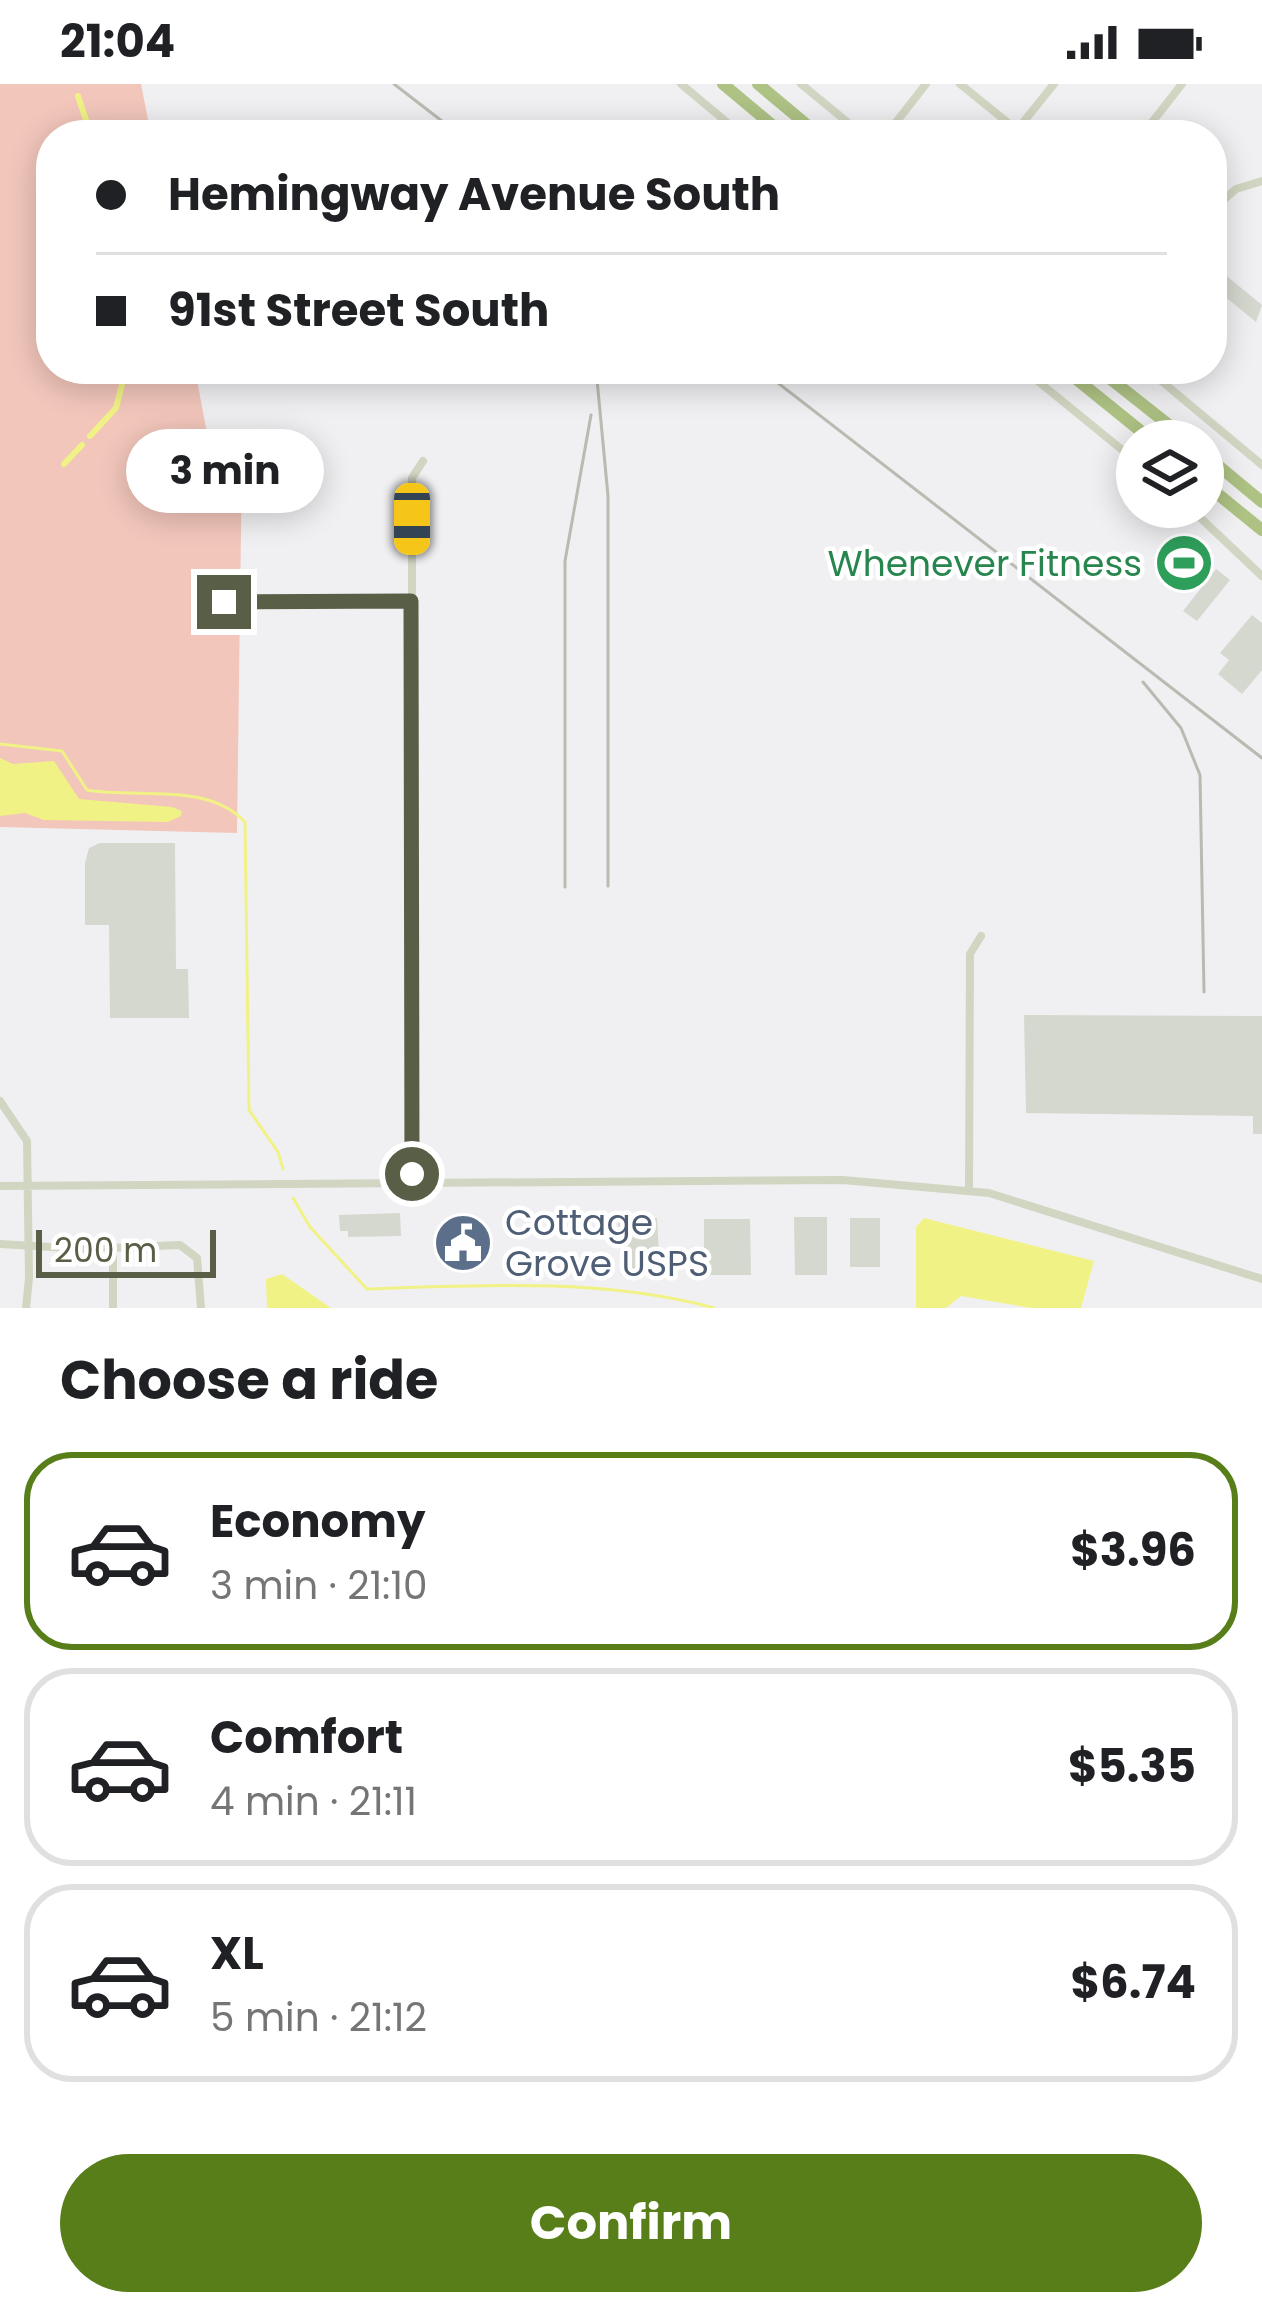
<!DOCTYPE html>
<html lang="en">
<head>
<meta charset="utf-8">
<style>
  :root { --surface:#fff; --page:#f2f2f2; --text:#202124; --muted:#757577; --line:#e0e0e0; --accent:#587e19 }
  body { margin:0; font-family:Poppins,sans-serif; background:var(--page); color:var(--text); height:100vh; display:flex; flex-direction:column; font-size:45px; white-space:nowrap }
  * { box-sizing:border-box; margin:0 }
  p { font-size:39px; color:var(--muted) }
  .icon { flex:none; width:66px; height:66px; fill:none; stroke:currentColor; stroke-width:2; stroke-linecap:round; stroke-linejoin:round }
  .map { position:relative; height:1224px; overflow:hidden }
  .drawer { display:flex; flex-direction:column; background:var(--surface); flex:1 }
  .drawer>* { flex:none }
  .guide { position:absolute; left:36px; top:36px; width:1191px; height:264px; border-radius:48px; box-shadow:0 6px 30px #0003; display:grid; align-content:center; height:264px; padding:0 60px; background:var(--surface) }
  .fabs { position:absolute; left:1116px; top:336px; display:grid; gap:24px }
  .fabs a { display:grid; place-items:center; width:108px; height:108px; border-radius:50%; background:var(--surface); box-shadow:0 6px 30px #0003; font-size:60px }
  .scale { position:absolute; left:36px; bottom:30px; width:180px; box-sizing:border-box; padding-left:12px; border:6px solid #585f46; border-top:0; font-size:33px; line-height:42px; white-space:nowrap; color:#585f46; -webkit-text-stroke:9px #fff; paint-order:stroke }
  .end { position:absolute; width:54px; height:54px; margin:-27px; border:15px solid #585f46; background:#fff; box-shadow:0 0 0 6px #fff }
  .from { border-radius:50% }
  .bubble { position:absolute; height:84px; border-radius:42px; background:var(--surface); box-shadow:0 6px 30px #0003; font-size:39px; font-weight:700; line-height:84px; text-align:center }
  .car { position:absolute; width:36px; height:72px; margin:-36px -18px; border-radius:15px; box-shadow:0 0 9px 3px #0007; background:linear-gradient(#f5c518 24%,#345 0 40%,#f5c518 0 76%,#345 0 86%,#f5c518 0) }
  .guide b { display:flex; align-items:center; gap:42px; height:114px; font-size:45px }
  .guide b+b { border-top:3px solid var(--line) }
  .guide i { width:30px; height:30px; background:var(--text) }
  ul { padding:0; list-style:none }
  li { display:flex; align-items:center; gap:36px; height:198px; margin:0 24px 18px; padding:0 36px; border:6px solid var(--line); border-radius:48px }
  li div { flex:1 }
  li b { display:block; font-size:45px }
  li em { font-style:normal; font-weight:700 }
  li.current { border-color:var(--accent) }
  li>.icon { width:108px; height:108px; stroke-width:1.5 }
  h2 { padding:0 60px; font-size:54px; line-height:144px }
  .action { display:flex; gap:24px; margin-top:auto; padding:24px 60px }
  .action a { flex:1; height:138px; border-radius:72px; background:var(--accent); color:#fff; font-size:48px; font-weight:700; line-height:138px; text-align:center }
  .status { display:flex; justify-content:space-between; align-items:center; height:84px; padding:0 60px; background:var(--surface); direction:ltr }
  .status svg { height:33px; fill:currentColor }
  .map>svg:first-child { display:block }
  .green { fill:#f2c6bb }
  .water { fill:#f1f285 }
  .lines { fill:none; stroke-linecap:round; stroke-linejoin:round }
  .stream { stroke:#f1f285; stroke-width:3 }
  .canal { stroke:#f1f285; stroke-width:6 }
  .building { fill:#d4d8ce }
  .minor { stroke:#d1d6c2; stroke-width:8 }
  .highway { stroke:#aec284; stroke-width:12 }
  .rail { stroke:#b7bbb1; stroke-width:3 }
  .route { stroke:#585f46; stroke-width:15 }
  .labels { text-anchor:middle; stroke-width:9; stroke-linejoin:round; paint-order:stroke }
  .leisure-label { font-size:36px; fill:#27864d; stroke:#fff; text-anchor:end }
  .service-label { font-size:36px; fill:#4e5e75; stroke:#fff; text-anchor:start }
</style>
</head>
<body>
<div class="status"><b>21:04</b><svg viewBox="0 0 49 12"><path d="M0 12V9h3v3zM5 12V6h3v6zM10 12V3h3v9zM15 12V0h3v12zM26 1h20v11H26zM47 4h2v5h-2z"/></svg></div>
<div class="map">
<svg width="1262" height="1224" viewBox="0 0 1262 1224">
  <rect width="100%" height="100%" fill="#f0f0f2"/>
  <path class="green" d="M0,0H141L151,51H51V285H195L211,371L242,372L237,749L0,743Z"/>
  <path class="water" d="M0,674L13,680L54,677L79,715L172,723L182,727L181,732L168,738L44,736L25,729L0,732Z
    M924,1134L1094,1177L1081,1224H1031L961,1212L946,1224H916V1143Z
    M282,1190L331,1224H267L266,1195Z"/>
  <g class="lines">
    <path class="stream" d="M0,660L62,667L87,706C137,715 207,697 245,738L249,1026L278,1068L283,1085
      M293,1114L310,1143L367,1205C480,1201 604,1194 714,1224"/>
    <path class="canal" d="M78,12L91,51
      M90,352L116,324L126,285
      M64,380L82,361"/>
  </g>
  <path class="building" d="M1212,180L1262,221L1256,238L1212,202Z
    M1216,485L1230,496L1197,537L1183,527Z
    M1252,531L1262,539V586L1242,610L1218,590L1229,576L1220,569Z
    M100,759H175L176,885H188L189,934H110L109,841H85V779L89,764Z
    M1024,931L1262,932V1050H1253V1032L1026,1029Z
    M400,1129L401,1152L348,1153V1147H340L339,1131Z
    M794,1133H827V1191H795Z
    M657,1134L660,1189L621,1191L618,1136Z
    M850,1134H880V1183H850Z
    M704,1135H750L751,1191H704Z"/>
  <g class="lines">
    <path class="minor" d="M681,0L742,51
      M801,0L863,51
      M960,0L1023,51
      M1017,46L1054,0
      M886,51L926,0
      M1142,51L1182,0
      M1212,126L1236,105L1262,97
      M1023,285L1137,378
      M1147,285L1262,381
      M1189,423L1262,492
      M224,518L411,517
      M0,1017L27,1057L29,1194L26,1224
      M412,1100V394L423,377
      M0,1102L843,1096L989,1109L1262,1195
      M969,1105L970,870L981,852
      M0,1160L85,1165L180,1161L197,1174L201,1224
      M113,1224V1163"/>
    <path class="highway" d="M723,0L784,51
      M758,0L819,51
      M1064,285L1153,357
      M1098,285L1189,357
      M1203,369L1262,418
      M1203,398L1262,446"/>
    <path class="rail" d="M394,0L460,51
      M596,285L608,412V802
      M760,285L1262,674
      M1143,598L1181,644L1200,691L1204,908
      M565,803V477L591,331"/>
  </g>
  <g class="lines">
    <path class="route" d="M224,518L411,517L412,1090"/>
  </g>
  <defs>
    <g id="stadium-disc" transform="scale(3)"><circle r="9.5" fill="#2e9e5b" stroke="#fff"/><path d="M0-5a6.5 5 0 1 0 0 10a6.5 5 0 1 0 0-10ZM-3.5-1.8h7v3.6h-7Z" fill="#fff"/></g>
    <g id="civic-disc" transform="scale(3)"><circle r="9.5" fill="#5c6f8a" stroke="#fff"/><path d="M-.6-6.5H3V-4.5H.6V-3L4-1V1h2V6H-6V1h2V-1L-.6-3ZM-1.2 2.5V6h2.4V2.5Z" fill="#fff"/></g>
  </defs>
  <g fill-rule="evenodd">
    <use href="#stadium-disc" x="1184" y="479"/>
    <use href="#civic-disc" x="463" y="1159"/>
  </g>
  <g class="labels">
    <g class="leisure-label">
      <text x="1142" y="492">Whenever Fitness</text>
    </g>
    <g class="service-label">
      <text x="505" y="1151">Cottage<tspan x="505" dy="41">Grove USPS</tspan></text>
    </g>
  </g>
</svg>
<div class="fabs">
<a><svg class="icon" aria-label="layers" viewBox="0 0 24 24"><path d="M12 4l9 5-9 5-9-5zM3 14l9 5 9-5"/></svg></a>
</div>
<div class="scale">200 m</div>
<i class="end from" style="left:412px;top:1090px"></i>
<i class="end" style="left:224px;top:518px"></i>
<div class="bubble" style="left:126px;top:345px;width:198px">3 min</div>
<i class="car" style="left:412px;top:435px;rotate:180deg"></i>
<div class="guide">
<b><i class="from"></i>Hemingway Avenue South</b>
<b><i></i>91st Street South</b>
</div>
</div>
<section class="drawer">
<h2>Choose a ride</h2>
<ul>
<li class="current"><svg class="icon" aria-label="car" viewBox="0 0 24 24"><path d="M5 17H2v-5l4-1 3-4h7l3 4 3 1v5h-3M9 17h6M6 11h13"/><circle cx="7" cy="17" r="2"/><circle cx="17" cy="17" r="2"/></svg><div><b>Economy</b><p>3 min · 21:10</p></div><em>$3.96</em></li>
<li><svg class="icon" aria-label="car" viewBox="0 0 24 24"><path d="M5 17H2v-5l4-1 3-4h7l3 4 3 1v5h-3M9 17h6M6 11h13"/><circle cx="7" cy="17" r="2"/><circle cx="17" cy="17" r="2"/></svg><div><b>Comfort</b><p>4 min · 21:11</p></div><em>$5.35</em></li>
<li><svg class="icon" aria-label="car" viewBox="0 0 24 24"><path d="M5 17H2v-5l4-1 3-4h7l3 4 3 1v5h-3M9 17h6M6 11h13"/><circle cx="7" cy="17" r="2"/><circle cx="17" cy="17" r="2"/></svg><div><b>XL</b><p>5 min · 21:12</p></div><em>$6.74</em></li>
</ul>
<div class="action"><a>Confirm</a></div>
</section>
</body>
</html>
